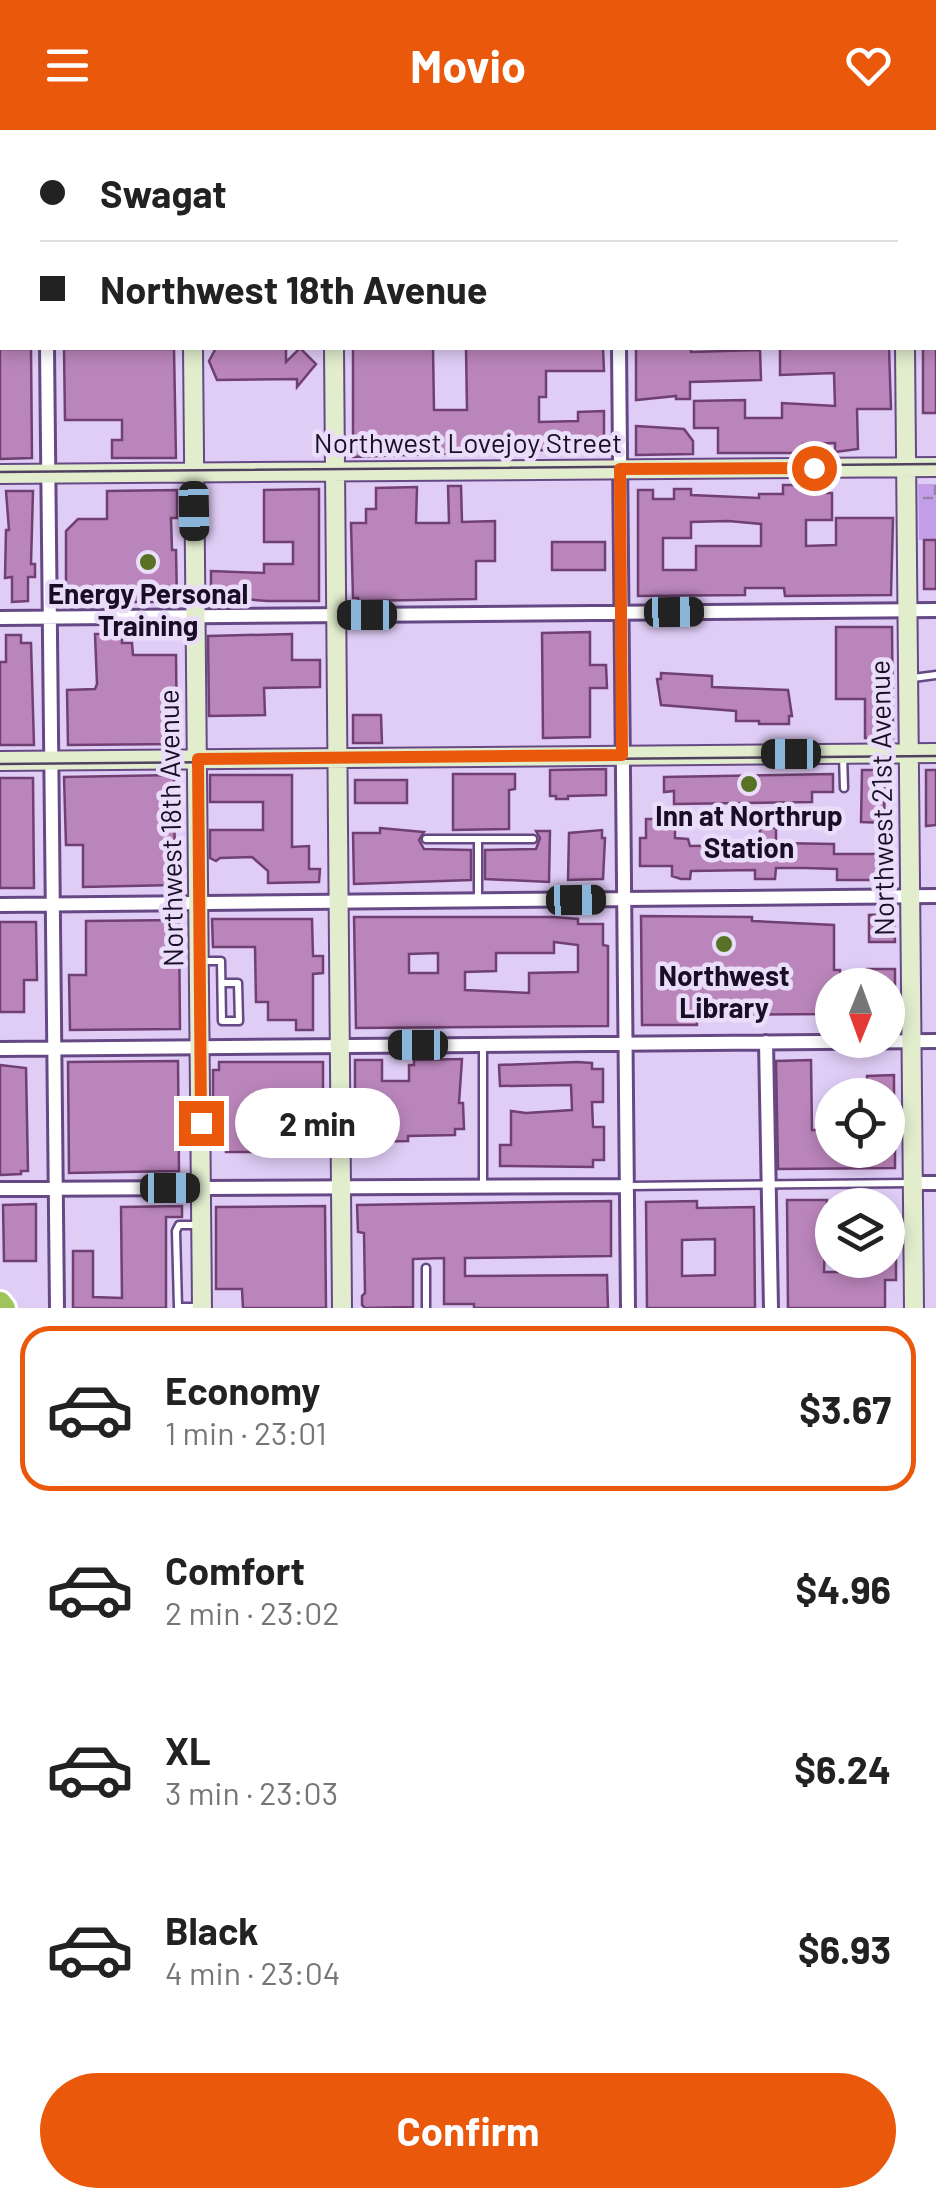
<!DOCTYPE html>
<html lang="en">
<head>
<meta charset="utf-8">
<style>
  :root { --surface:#fff; --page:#f2f2f2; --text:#222; --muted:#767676; --line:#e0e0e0; --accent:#ea580c }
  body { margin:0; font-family:Barlow,sans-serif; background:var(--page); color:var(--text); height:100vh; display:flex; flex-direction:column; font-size:38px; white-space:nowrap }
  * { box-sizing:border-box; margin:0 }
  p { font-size:32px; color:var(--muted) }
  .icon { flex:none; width:55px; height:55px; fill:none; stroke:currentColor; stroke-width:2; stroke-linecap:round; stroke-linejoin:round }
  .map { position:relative; height:1178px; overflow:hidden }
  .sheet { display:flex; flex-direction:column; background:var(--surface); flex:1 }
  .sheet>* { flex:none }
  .top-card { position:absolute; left:0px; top:0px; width:938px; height:220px; box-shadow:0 5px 15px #0003; display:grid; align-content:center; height:220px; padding:0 40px; background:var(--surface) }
  .needle { width:65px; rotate:181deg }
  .fabs { position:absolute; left:815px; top:838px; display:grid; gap:20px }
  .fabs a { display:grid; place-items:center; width:90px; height:90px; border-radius:50%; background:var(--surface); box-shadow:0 5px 15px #0003; font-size:50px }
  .end { position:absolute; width:45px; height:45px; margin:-22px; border:12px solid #ea580c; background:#fff; box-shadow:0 0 0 5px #fff }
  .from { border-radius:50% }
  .bubble { position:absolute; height:70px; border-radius:35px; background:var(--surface); box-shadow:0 5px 15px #0003; font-size:32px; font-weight:700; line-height:70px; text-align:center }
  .car { position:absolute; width:30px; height:60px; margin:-30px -15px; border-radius:12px; box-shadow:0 0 8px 2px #0007; background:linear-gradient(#222 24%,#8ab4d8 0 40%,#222 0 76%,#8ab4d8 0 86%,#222 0) }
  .top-card b { display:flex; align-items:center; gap:35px; height:95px; font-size:38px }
  .top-card b+b { border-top:2px solid var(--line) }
  .top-card i { width:25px; height:25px; background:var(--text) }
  ul { padding:18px 0 0; list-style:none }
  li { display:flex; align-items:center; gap:30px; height:165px; margin:0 20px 15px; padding:0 20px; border:5px solid transparent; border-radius:30px }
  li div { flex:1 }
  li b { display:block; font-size:38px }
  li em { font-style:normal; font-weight:700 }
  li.active { border-color:var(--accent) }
  li>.icon { width:90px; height:90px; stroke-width:1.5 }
  .primary-button { display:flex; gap:20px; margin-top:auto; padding:20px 40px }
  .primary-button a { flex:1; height:115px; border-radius:60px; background:var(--accent); color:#fff; font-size:40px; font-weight:700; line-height:115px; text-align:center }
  header { display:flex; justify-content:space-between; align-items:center; height:130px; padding:0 40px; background:var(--accent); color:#fff; font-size:45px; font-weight:700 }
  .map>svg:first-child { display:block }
  .green { fill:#c39fea }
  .building { fill:#ba85bb; stroke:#704072; stroke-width:2.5; fill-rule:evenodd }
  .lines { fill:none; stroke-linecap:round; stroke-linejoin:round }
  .lane-casing { stroke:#664984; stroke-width:11 }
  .street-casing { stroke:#664984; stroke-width:18 }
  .secondary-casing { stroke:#664984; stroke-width:22 }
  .highway-casing { stroke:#fff; stroke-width:28 }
  .path { stroke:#9484a6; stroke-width:2.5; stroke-dasharray:10 5; stroke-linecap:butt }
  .lane { stroke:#fff; stroke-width:6 }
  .street { stroke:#fff; stroke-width:12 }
  .secondary { stroke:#e2edce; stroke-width:18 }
  .highway { stroke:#9ec45b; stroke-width:22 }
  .tram { stroke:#50425f; stroke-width:2.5 }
  .route { stroke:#ea580c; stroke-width:12 }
  .poi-dot { fill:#587124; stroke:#eaddf9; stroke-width:4 }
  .labels { text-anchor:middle; stroke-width:9; stroke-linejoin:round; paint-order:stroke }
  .street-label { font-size:28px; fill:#1a0e26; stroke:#eaddf9 }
  .poi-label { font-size:28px; font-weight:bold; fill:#1a0e26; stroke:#eaddf9 }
</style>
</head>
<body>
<header><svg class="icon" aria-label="menu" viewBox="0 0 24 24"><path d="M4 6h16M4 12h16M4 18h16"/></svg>Movio<svg class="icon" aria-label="heart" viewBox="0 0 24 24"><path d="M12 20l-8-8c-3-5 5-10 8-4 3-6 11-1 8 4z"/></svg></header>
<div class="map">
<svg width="936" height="1178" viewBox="0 0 936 1178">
  <rect width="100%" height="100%" fill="#e0cdf6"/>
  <path class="green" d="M918,354H936V410H919Z"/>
  <path class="building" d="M216,218H286V232L300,218L316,234L297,257V249L217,250L209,231Z
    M353,218H433L434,280H467L466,218H603L604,241H546V267H539V292L578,291V282L604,281V311L574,315V319L353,327Z
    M636,218H691V222L760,220L761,250L690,252V269H676V266L636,270Z
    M840,218H889L891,279H857L858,319L835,322V313L803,314V323H718V298H694V271L745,270V288H782V273L835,276L834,243L780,245V219Z
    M923,218H936V283H923Z
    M0,219H31L32,328L0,329Z
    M64,219H174L176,328H112V310H122V290H65Z
    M636,296L684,299L693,311V324L636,325Z
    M783,355H805V363H832V390H806V416L836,415V388H893L891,465L785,466L784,458H745V465L638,466V360H653V369H674V359H691V365L759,368V364H783ZM728,391L761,394V416H696V440H663V408H691V392Z
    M448,356H461L462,392L495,391V431H476V469L358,471V468H353L351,393H366V379H376V358L417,357L416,393H449Z
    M319,359V471H267L232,468V464H211V441L264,443V434H293V412H264V360Z
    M177,360V388H171L172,420H176L177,472H66V401L78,389H107V361Z
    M6,361H33L31,434H35V447H28V471L12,472V447L5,448L6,400H9Z
    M924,410H936V459H924Z
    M552,412H605V440H552Z
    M836,497H892L893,608H865V569H836Z
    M590,502V535H606L607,558H590V607L543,608L542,503Z
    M95,504H122V513H132L133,525H176L177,614L68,615L67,560L95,559L97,554Z
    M292,504V530H320V557L264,558L265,585L209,586L208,506Z
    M6,505H21V513H31L34,615H0V532H6Z
    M661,543L712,546V557L788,560L792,586H789V594H759V591H736V581L661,575L657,549H661Z
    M353,585H381L382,613H353Z
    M606,639V665L568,666V669H556V666H550V640Z
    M862,640H885L884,693L861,692Z
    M926,640H936V695L926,696Z
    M453,644H515V659L509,660V699L453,700Z
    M833,644V662H812V672L674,674V661L664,662V647Z
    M174,645L175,755L83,757V715H66L64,647Z
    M210,645H292V717L309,716V739H320L319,752L268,753V741L252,727L220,728L216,731L210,728V700H263V672H210Z
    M0,648H33L34,758H0Z
    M355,650H407V673H355Z
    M646,689H675V708L688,709L690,716L760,715V697L776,698V713L834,714V724H894V750H837V739L805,738H776L775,749H755V740L691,741L690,749H681L672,746V736H640V708H646Z
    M380,698L424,702L419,710L424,719L471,720V750L354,754L353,703H380Z
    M602,700V708H605L603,749L568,750L569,703Z
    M536,701H550L549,752L485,749V720L536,719L540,708Z
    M894,784L895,812H869V785Z
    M641,786L752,787V791L834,795V840H840V855H832V884L697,885V895H642Z
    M354,787H554L578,789V794H603V815L608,816V896L356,898ZM554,812L578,815V842L529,843V863L465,860V842L496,841V823H554ZM438,823V843H409V824Z
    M212,789H312L313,826H323V843L313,844V900H296V890H268V872H256L255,817H213Z
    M179,790L180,899L70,900L69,845H86V791Z
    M0,792H36L37,850H24V882H0Z
    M867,839H895V855H867Z
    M462,929L459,973H463L464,999H455V1005L408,1006V1011L371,1012L369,984H355V930H382V951H409V935H414V930Z
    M811,930L812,1000H832V1020H895V1038L778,1039L776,931Z
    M178,931L179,1041L69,1043L68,932Z
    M219,932H323V1022H226V1008H213V940H219Z
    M577,932L592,933V939H603V972H592L593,997H604V1030H593V1037L500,1036V1015H511V981L526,983L572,980L571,955L500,956L499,935Z
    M0,935L26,938L28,1041H21V1044L0,1045Z
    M894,945V965H867V946Z
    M787,1070H827L824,1142H860V1130H896V1150H885V1178H788Z
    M611,1071V1126L465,1128V1146L607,1145L608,1178H474V1174H444V1128L413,1129V1177L365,1178L362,1175V1166L365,1163L364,1103L358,1102L357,1075Z
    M697,1071V1078L754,1077L755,1178H647L646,1072ZM715,1109V1145L682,1146V1110Z
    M36,1074V1131H4L3,1075Z
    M182,1076V1087H166V1178H73V1121H93V1167L122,1168L121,1077Z
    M325,1076L326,1178H243L242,1159H216V1077Z"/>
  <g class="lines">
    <g class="lane-casing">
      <path id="lane" d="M913,548L936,545
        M843,625L844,658
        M426,709H533
        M478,709V771
        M201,831H221L222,891H239L238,853H222
        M483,916V1057
        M629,1056L911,1053
        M200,1095H179L176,1101L178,1177H201
        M426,1178V1138"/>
    </g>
    <g class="street-casing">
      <path id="street" d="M45,0V2
        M618,0V2
        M935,51H936
        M0,59H2
        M935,194H936
        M0,202H2
        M47,218L57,1178
        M619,218L628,1178
        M0,488L936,480
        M0,775L936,766
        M766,912L771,1178
        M0,919L936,911
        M913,1053H936
        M0,1059L626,1056"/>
    </g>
    <g class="secondary-casing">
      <path id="secondary" d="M191,0V2
        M332,0V2
        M903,0V2
        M193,218L202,1178
        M334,218L342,1178
        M905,218L914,1178
        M0,344L936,337
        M0,631L936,623"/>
    </g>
    <g class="highway-casing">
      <path id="highway" d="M0,1173L4,1178"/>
    </g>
    <path class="path" d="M923,368H935V353"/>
    <use href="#lane" class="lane"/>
    <use href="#street" class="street"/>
    <use href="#secondary" class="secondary"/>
    <use href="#highway" class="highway"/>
    <path class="tram" d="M0,342L936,334
      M0,634L936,626"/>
  </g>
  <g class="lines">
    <path class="route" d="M201,993L198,629L622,625L620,339L814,338"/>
  </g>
  <g class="poi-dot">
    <circle cx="148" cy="432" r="10"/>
    <circle cx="749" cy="654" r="10"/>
    <circle cx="724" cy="814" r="10"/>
  </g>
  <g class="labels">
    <g class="street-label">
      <text x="468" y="323">Northwest Lovejoy Street</text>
      <text transform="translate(882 668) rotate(-91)" y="10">Northwest 21st Avenue</text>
      <text transform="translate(171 698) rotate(-91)" y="10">Northwest 18th Avenue</text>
    </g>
    <g class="poi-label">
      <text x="148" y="474">Energy Personal<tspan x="148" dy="32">Training</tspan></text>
      <text x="749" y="696">Inn at Northrup<tspan x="749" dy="32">Station</tspan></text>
      <text x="724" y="856">Northwest<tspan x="724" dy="32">Library</tspan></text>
    </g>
  </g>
</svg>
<div class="fabs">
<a><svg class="needle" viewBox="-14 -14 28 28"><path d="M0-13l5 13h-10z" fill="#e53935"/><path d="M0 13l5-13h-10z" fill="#767676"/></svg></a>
<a><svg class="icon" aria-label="locate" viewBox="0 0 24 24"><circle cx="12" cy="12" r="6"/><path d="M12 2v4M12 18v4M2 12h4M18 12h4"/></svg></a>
<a><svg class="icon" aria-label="layers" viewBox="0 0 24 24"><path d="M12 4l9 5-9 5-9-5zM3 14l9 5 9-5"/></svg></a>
</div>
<i class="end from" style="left:814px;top:338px"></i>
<i class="end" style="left:201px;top:993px"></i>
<div class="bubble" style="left:235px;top:958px;width:165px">2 min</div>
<i class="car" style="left:194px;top:381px;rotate:179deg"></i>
<i class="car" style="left:674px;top:482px;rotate:89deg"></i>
<i class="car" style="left:367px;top:485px;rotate:270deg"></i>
<i class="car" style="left:791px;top:624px;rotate:270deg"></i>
<i class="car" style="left:576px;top:770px;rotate:89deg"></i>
<i class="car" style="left:418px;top:915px;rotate:270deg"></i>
<i class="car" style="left:170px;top:1058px;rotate:90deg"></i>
<div class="top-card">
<b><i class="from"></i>Swagat</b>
<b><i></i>Northwest 18th Avenue</b>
</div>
</div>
<section class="sheet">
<ul>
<li class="active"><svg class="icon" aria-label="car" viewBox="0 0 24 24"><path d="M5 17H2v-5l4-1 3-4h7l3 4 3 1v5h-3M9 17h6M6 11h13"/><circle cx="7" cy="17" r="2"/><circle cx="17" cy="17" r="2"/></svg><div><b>Economy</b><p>1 min · 23:01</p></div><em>$3.67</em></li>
<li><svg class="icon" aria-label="car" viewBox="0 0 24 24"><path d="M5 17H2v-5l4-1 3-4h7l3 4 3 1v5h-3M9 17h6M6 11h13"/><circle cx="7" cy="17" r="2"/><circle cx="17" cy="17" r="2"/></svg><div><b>Comfort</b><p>2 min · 23:02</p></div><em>$4.96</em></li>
<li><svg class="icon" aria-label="car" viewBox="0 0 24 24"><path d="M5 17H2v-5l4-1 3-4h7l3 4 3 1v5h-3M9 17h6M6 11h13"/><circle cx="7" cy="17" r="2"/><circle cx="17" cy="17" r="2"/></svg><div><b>XL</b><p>3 min · 23:03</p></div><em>$6.24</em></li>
<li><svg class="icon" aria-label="car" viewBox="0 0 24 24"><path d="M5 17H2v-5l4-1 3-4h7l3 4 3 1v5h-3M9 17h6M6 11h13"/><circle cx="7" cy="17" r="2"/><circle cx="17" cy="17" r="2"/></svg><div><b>Black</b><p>4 min · 23:04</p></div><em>$6.93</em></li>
</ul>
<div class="primary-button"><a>Confirm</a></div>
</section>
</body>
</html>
